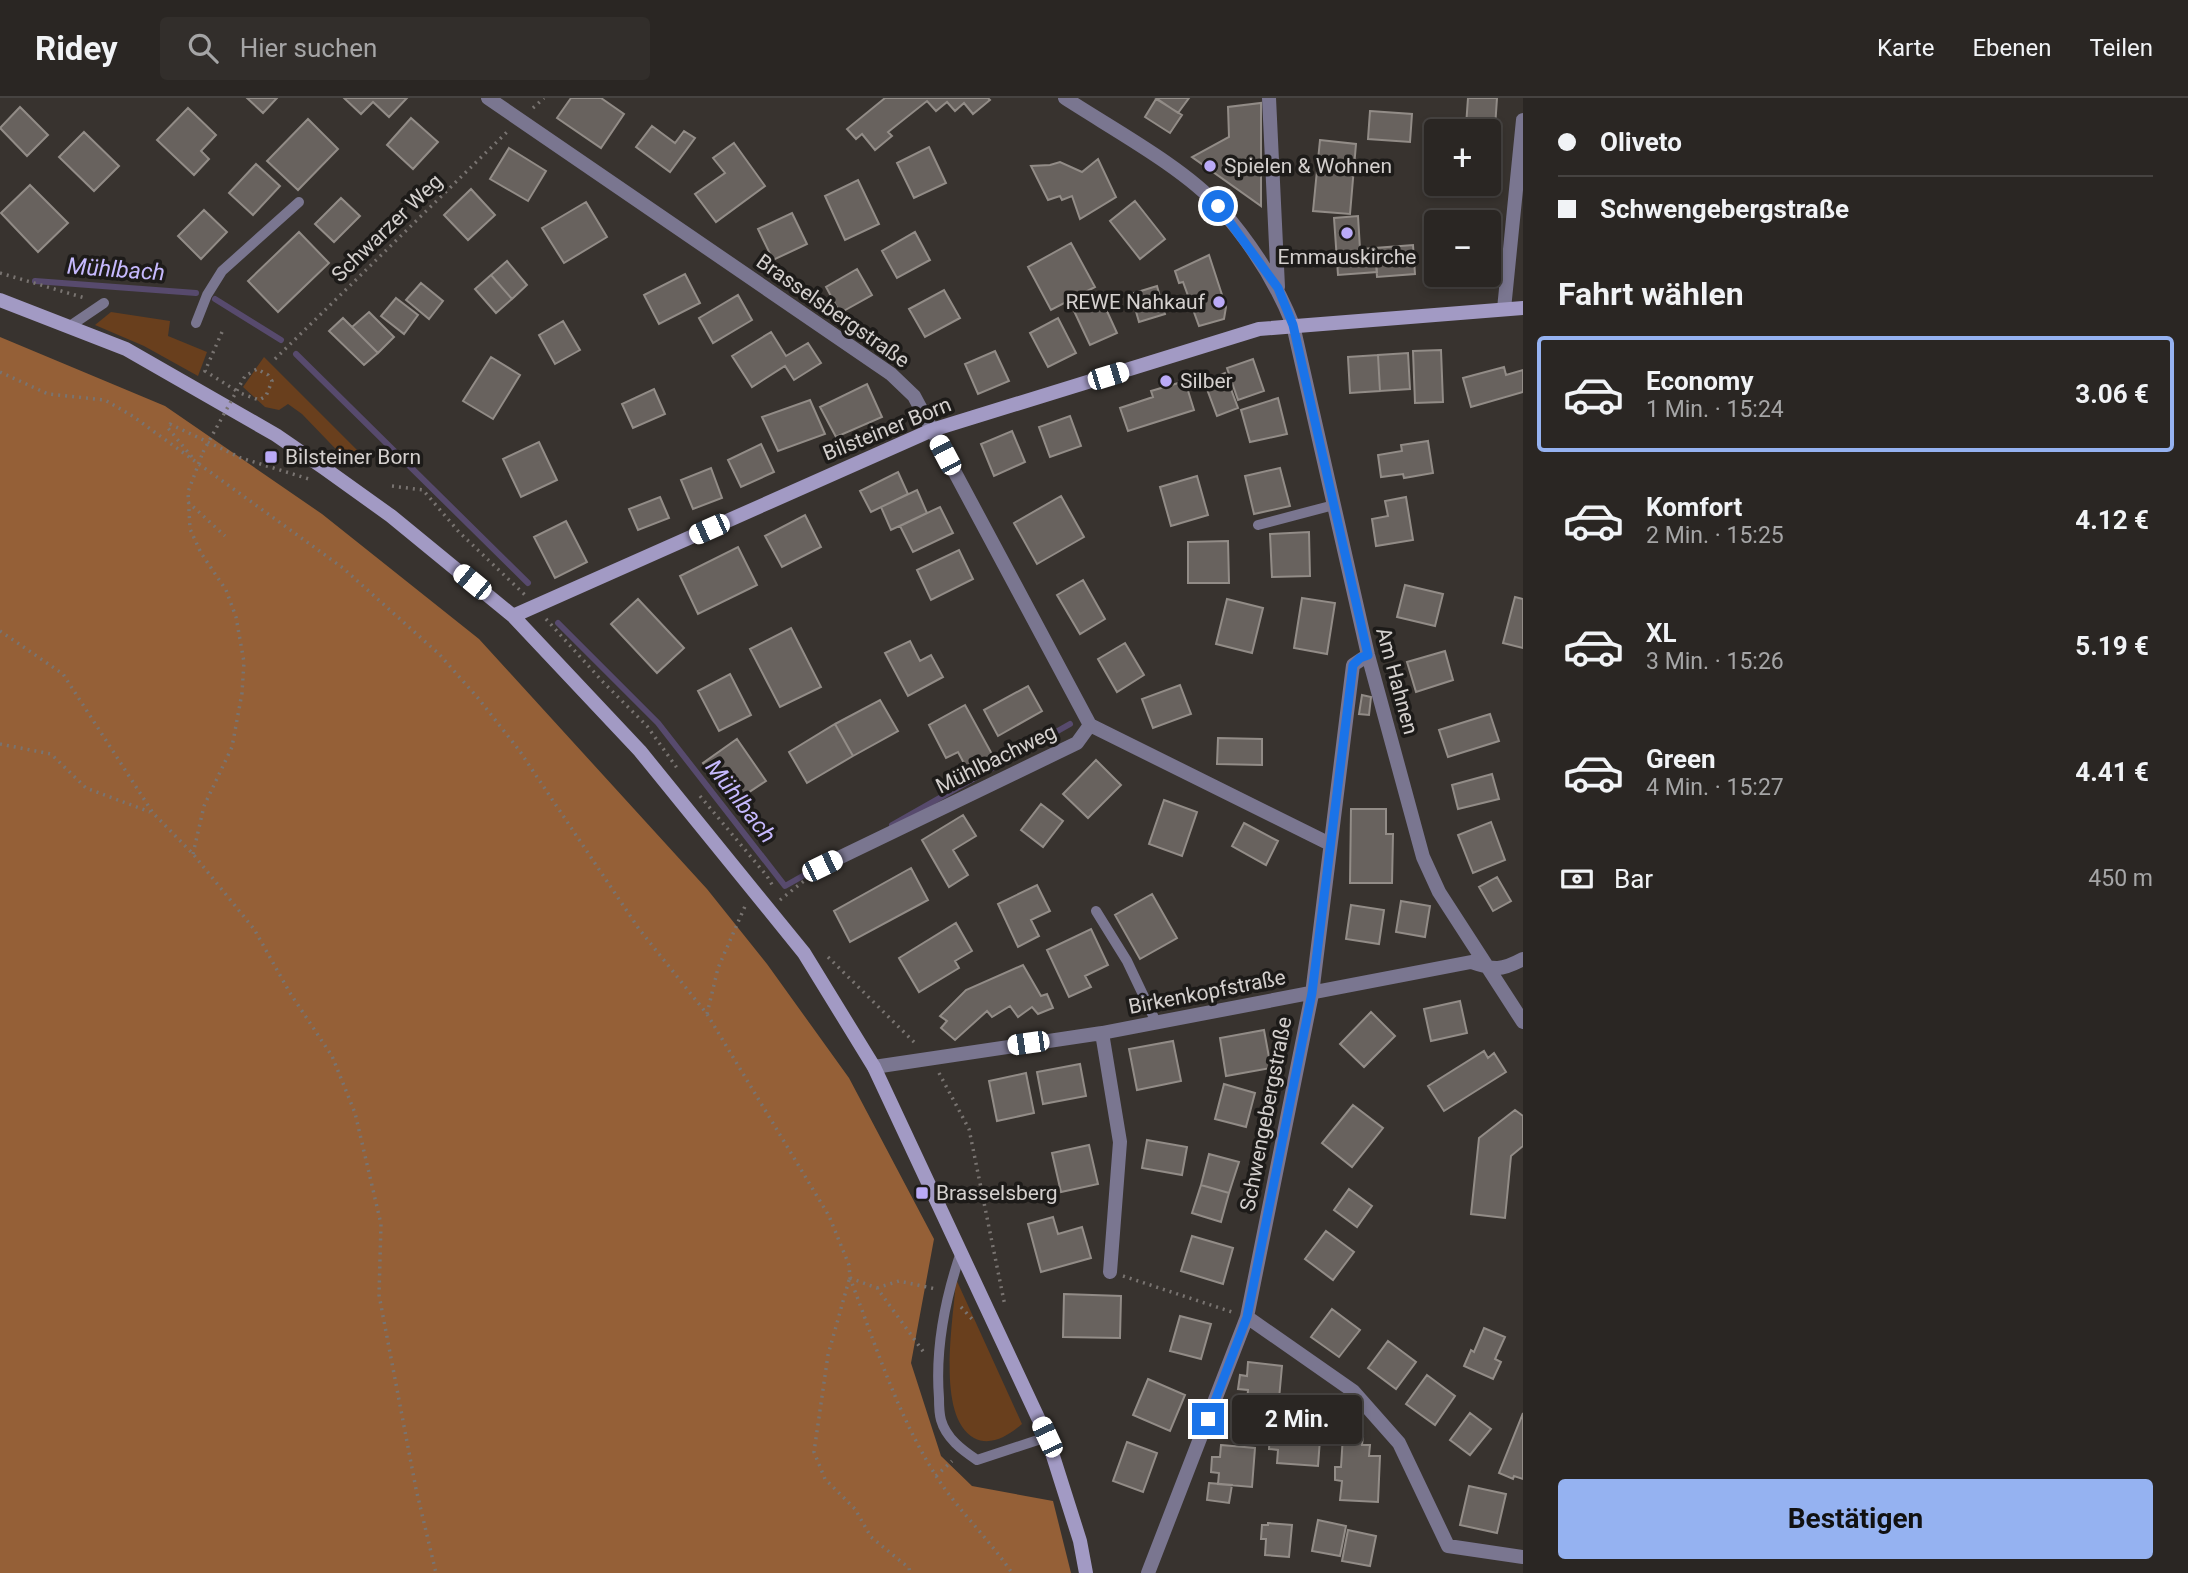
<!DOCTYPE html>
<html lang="de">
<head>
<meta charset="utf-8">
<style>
  :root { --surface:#2a2623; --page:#322e2b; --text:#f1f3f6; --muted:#a5a5a6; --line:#464341; --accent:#95b2f1 }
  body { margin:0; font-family:Roboto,sans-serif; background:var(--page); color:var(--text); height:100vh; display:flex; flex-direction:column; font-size:26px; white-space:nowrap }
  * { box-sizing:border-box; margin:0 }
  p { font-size:23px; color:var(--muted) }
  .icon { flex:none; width:38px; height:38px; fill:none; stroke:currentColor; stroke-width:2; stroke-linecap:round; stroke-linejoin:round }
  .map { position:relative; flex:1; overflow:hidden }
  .sheet { display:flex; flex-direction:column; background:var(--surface); width:665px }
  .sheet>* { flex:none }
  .top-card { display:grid; align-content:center; height:154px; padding:0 35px; background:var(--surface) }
  .controls { position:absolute; left:1424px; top:21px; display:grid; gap:14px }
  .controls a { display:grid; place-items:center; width:77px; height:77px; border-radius:7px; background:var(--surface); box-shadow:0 4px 10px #0003,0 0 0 2px var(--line); font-size:35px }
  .end { position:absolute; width:32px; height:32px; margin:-16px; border:9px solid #1a73e8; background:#fff; box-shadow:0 0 0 4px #fff }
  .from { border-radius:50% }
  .bubble { position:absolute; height:49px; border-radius:7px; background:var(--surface); box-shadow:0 4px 10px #0003,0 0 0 2px var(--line); font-size:23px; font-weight:700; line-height:49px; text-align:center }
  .car { position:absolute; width:21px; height:42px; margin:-21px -10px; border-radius:9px; box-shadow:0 0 5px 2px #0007; background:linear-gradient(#fff 24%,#345 0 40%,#fff 0 76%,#345 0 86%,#fff 0) }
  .top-card b { display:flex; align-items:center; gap:24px; height:66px; font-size:26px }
  .top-card b+b { border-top:2px solid var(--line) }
  .top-card i { width:18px; height:18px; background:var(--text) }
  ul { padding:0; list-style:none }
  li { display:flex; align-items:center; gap:21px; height:116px; margin:0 14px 10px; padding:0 21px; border:4px solid transparent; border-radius:7px }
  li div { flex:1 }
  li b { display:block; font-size:26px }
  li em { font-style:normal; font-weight:700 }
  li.selected { border-color:var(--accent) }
  li>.icon { width:63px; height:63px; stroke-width:1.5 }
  h2 { padding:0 35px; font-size:32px; line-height:84px }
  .pay { display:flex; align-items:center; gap:18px; height:77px; padding:0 35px; font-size:26px }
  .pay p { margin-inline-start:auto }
  .button { display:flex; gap:14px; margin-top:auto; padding:14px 35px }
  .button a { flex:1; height:80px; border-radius:7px; background:var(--accent); color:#111; font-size:28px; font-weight:700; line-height:80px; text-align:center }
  header { display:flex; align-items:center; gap:42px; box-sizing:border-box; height:98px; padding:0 35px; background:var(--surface); border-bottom:2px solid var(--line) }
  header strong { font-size:33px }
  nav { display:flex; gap:38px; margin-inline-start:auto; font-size:24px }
  .search { width:490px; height:63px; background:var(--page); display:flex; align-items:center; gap:18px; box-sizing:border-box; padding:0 24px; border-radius:7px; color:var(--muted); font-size:26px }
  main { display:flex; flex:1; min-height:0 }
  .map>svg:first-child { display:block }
  .green { fill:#693f1d }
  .forest { fill:#956037 }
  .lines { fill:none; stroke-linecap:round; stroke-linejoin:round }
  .stream { stroke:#574a6d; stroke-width:6 }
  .building { fill:#68625e; stroke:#928c87; stroke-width:2 }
  .path { stroke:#797471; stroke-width:3.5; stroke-dasharray:2 5; stroke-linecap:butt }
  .lane { stroke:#7a7690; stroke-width:10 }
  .street { stroke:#7a7690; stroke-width:14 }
  .secondary { stroke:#a29ac4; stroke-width:14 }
  .path-bridge { stroke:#797471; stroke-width:3.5; stroke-dasharray:2 5; stroke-linecap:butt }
  .route { stroke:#1a73e8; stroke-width:9 }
  .poi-dot { fill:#baaaf7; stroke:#1d1b19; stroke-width:2.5 }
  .labels { text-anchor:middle; stroke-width:7; stroke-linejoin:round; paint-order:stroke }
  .poi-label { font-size:21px; fill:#d4d0ce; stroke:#1d1b19; text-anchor:start }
  .street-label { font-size:21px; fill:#d4d0ce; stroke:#1d1b19 }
  .water-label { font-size:23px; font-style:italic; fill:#c6b9fe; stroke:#1d1b19 }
</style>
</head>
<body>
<header>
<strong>Ridey</strong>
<div class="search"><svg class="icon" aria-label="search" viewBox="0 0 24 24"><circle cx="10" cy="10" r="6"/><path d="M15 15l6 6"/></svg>Hier suchen</div>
<nav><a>Karte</a><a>Ebenen</a><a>Teilen</a></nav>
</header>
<main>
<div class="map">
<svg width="1523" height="1475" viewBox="0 0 1523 1475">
  <rect width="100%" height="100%" fill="#38332f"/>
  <path class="green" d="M111,214L170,223L168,238L207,254L198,278L144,248L95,227Z
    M264,259L360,355L353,369L302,316L288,306L279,312L265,309L243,289Z
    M956,1181L1022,1326C1009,1337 991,1349 974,1340C935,1318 954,1220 956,1181Z"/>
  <path class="forest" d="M0,239L165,308L322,416L479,541L707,791L767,866L849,980L934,1141L911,1265L941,1358L972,1388L1053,1403L1071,1475H0Z"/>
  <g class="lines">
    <path class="stream" d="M35,183L196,195
      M215,201L281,242
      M296,256L528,485
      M558,525L658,625L785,788L822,767
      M892,727L1070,626"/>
  </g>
  <path class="building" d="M247,0H277L263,15Z
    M344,0H407L389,19L373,4L361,16Z
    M571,0H601L624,16L601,50L557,20Z
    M885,0H988L990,2L973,16L964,5L955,13L947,4L936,13L927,3L888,34L892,38L875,52L862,36L856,41L847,31Z
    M1156,0H1189L1178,15Z
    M1468,0H1497L1495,30L1466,28Z
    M1156,1L1182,17L1170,35L1145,19Z
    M1261,5V108L1192,59L1229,39L1228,9Z
    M20,9L48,37L27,58L0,30Z
    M188,10L216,37L201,53L209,61L194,77L157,42Z
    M1370,13L1412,16L1410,44L1368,41Z
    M411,20L438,44L413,71L387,47Z
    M308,21L338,51L298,92L267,63Z
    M652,28L675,45L684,33L695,40L670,74L636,49Z
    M84,34L119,68L94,93L59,59Z
    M1320,42L1356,46L1350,116L1313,113Z
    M734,45L765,88L716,124L695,96L725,75L713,60Z
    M929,49L946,85L914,100L897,65Z
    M509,50L546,73L528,103L490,81Z
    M1098,61L1116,99L1080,121L1072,98L1062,102L1060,98L1048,102L1031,68L1050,67L1060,64L1082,74Z
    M256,66L280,88L253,117L229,95Z
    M858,82L879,126L845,142L825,98Z
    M30,87L68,125L38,154L1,115Z
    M471,91L495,117L468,142L444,117Z
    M341,100L360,118L334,144L315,126Z
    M1135,103L1165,141L1140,161L1110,123Z
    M586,104L607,139L564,165L542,130Z
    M204,112L227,134L201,161L178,138Z
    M792,115L807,146L773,162L758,131Z
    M1440,115L1471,118L1470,124H1439Z
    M1358,118L1360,151L1375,150L1377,174L1338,177L1334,120Z
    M299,134L329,165L278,214L248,183Z
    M915,134L930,162L897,180L882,153Z
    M1071,145L1095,189L1051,212L1028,169Z
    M1413,147L1415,176L1377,179L1375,150Z
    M1209,157L1226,209L1224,221L1199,228L1183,184L1179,185L1175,173Z
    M507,163L527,187L512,201L491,177Z
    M857,171L872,197L840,215L826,189Z
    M685,176L700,205L659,226L644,197Z
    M491,177L512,201L496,215L475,191Z
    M421,185L443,203L429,221L406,202Z
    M1157,188L1165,216L1139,224L1131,196Z
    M944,192L960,220L925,239L909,211Z
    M738,197L752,222L713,245L699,220Z
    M396,200L418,217L404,236L381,218Z
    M1101,200L1117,235L1090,247L1074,213Z
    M369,214L394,239L378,255L352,229Z
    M343,220L378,255L364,267L329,233Z
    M1058,220L1076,255L1048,269L1030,235Z
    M563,223L580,252L555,266L539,237Z
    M771,234L786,258L808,245L821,265L794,282L785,268L752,289L732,258Z
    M1441,252L1443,304L1415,305L1413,253Z
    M995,253L1009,283L978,296L965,266Z
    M1408,255L1410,291L1380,293L1378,257Z
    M1378,257L1380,293L1350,295L1348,259Z
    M491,259L520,277L493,321L463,303Z
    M1253,261L1264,293L1238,302L1227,270Z
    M1504,269L1506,277L1523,272V294L1471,309L1463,280Z
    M1225,275L1238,310L1217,318L1204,283Z
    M1185,283L1194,312L1128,333L1120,310L1153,299L1151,293Z
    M867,286L882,319L836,339L820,309Z
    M654,291L665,316L633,330L622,306Z
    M1278,300L1287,336L1250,344L1241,312Z
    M810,302L825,336L778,353L762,319Z
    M1070,318L1081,348L1050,359L1039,329Z
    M1012,333L1025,364L994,378L981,346Z
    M1428,343L1433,375L1404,380L1403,376L1381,379L1378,357L1402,353L1401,347Z
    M539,344L557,382L521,399L503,361Z
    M761,346L774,374L741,389L728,362Z
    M711,370L722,400L693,411L681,382Z
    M1280,370L1290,408L1254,416L1245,378Z
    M898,374L908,396L871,414L860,393Z
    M1197,378L1208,417L1171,428L1160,389Z
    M917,392L927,415L891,432L881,409Z
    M1061,398L1084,439L1037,466L1014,425Z
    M660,399L669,420L638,432L629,411Z
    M1406,399L1413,442L1376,448L1372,421L1388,418L1385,403Z
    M940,409L953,435L913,454L900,428Z
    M805,417L821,449L782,469L765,438Z
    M566,423L587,464L555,480L534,439Z
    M1309,434L1310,478L1272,479L1270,436Z
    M1228,443L1229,485H1188V444Z
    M738,449L757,487L698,516L680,478Z
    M959,452L973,481L931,502L917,472Z
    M1083,482L1105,521L1080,536L1057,497Z
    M1405,487L1443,496L1435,528L1397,519Z
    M1515,499L1523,501V550L1503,545Z
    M1302,500L1335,505L1327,556L1294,550Z
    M638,501L684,550L657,575L611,526Z
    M1227,501L1263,510L1252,555L1216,546Z
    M791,530L821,589L780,609L750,551Z
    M910,543L920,563L931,557L943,579L908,598L885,555Z
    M1125,545L1144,577L1117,594L1098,561Z
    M1445,553L1453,582L1416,594L1407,564Z
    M730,576L751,617L719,633L698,593Z
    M1180,587L1191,616L1153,630L1142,601Z
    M1028,588L1042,613L998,638L984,612Z
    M1362,597L1371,599L1369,617L1359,616Z
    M880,602L898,633L853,658L835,626Z
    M965,607L993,658L967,671L958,654L946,660L929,627Z
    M1490,616L1499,643L1448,659L1439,632Z
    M835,626L853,658L807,685L789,654Z
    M1218,640L1262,641V667L1217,666Z
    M737,641L766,683L731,706L703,665Z
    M1096,662L1121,687L1088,720L1063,696Z
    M1492,676L1499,701L1458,711L1452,687Z
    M1164,702L1197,714L1182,758L1149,746Z
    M1041,706L1063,723L1043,749L1021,732Z
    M1351,711H1386V736H1393L1392,785H1350Z
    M963,717L976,738L953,752L968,777L949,789L922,742Z
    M1491,724L1505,762L1473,775L1458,737Z
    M1244,725L1278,743L1266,767L1232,748Z
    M911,770L928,802L850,844L834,813Z
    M1497,779L1511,803L1493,813L1479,789Z
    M1037,787L1050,813L1031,822L1039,838L1018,849L998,806Z
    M1152,796L1177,840L1140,861L1115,817Z
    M1401,803L1430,808L1425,839L1396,834Z
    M1351,807L1384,812L1379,846L1346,841Z
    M956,825L972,853L955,863L959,870L919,894L899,860Z
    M1091,831L1108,867L1085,878L1091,889L1069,899L1047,852Z
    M1023,867L1041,898L1047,896L1053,910L1038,916L1032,909L1018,919L1010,908L992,919L987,913L955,942L941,930L947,923L940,918L966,892Z
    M1460,903L1467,935L1431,943L1424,911Z
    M1371,914L1395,938L1364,969L1340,946Z
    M1264,932L1271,970L1226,978L1220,940Z
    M1173,943L1181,983L1137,992L1129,951Z
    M1484,953L1488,960L1494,955L1506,974L1444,1013L1428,988Z
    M1080,966L1086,998L1043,1006L1037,974Z
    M1026,975L1034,1015L997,1023L989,983Z
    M1224,986L1255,995L1246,1029L1215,1021Z
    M1353,1007L1383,1030L1352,1069L1322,1045Z
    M1515,1012L1523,1018V1048L1511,1058L1505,1120L1471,1116L1479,1040Z
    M1147,1042L1187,1049L1182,1077L1142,1070Z
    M1089,1047L1098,1086L1061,1094L1052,1055Z
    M1209,1056L1239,1064L1229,1095L1201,1087Z
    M1201,1087L1229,1095L1221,1124L1192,1115Z
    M1349,1091L1372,1108L1357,1129L1334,1112Z
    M1053,1119L1058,1136L1082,1129L1091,1160L1041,1174L1028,1126Z
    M1326,1133L1354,1154L1333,1182L1305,1161Z
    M1192,1138L1233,1150L1223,1186L1181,1173Z
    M1064,1196L1121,1198L1120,1240L1063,1239Z
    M1332,1211L1360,1232L1339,1259L1311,1239Z
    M1180,1218L1211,1226L1201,1261L1170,1253Z
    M1484,1230L1505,1239L1495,1261L1501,1264L1493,1281L1464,1268L1471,1252L1474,1254Z
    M1388,1243L1416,1264L1396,1291L1368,1270Z
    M1248,1264L1282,1268L1278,1312L1260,1310V1305L1247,1304L1248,1292L1238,1291L1240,1277L1247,1278Z
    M1427,1277L1455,1298L1435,1327L1406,1306Z
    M1148,1281L1185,1297L1170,1333L1133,1317Z
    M1238,1303L1260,1305L1258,1325L1254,1324L1253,1340L1231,1338L1232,1320H1237Z
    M1470,1315L1491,1331L1470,1357L1450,1342Z
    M1523,1315V1381L1514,1378L1513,1381L1499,1375Z
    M1280,1324L1321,1328L1318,1368L1277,1365L1278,1352L1269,1351L1270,1335L1279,1336Z
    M1343,1337L1363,1338L1362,1347H1370L1369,1358H1380L1378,1404L1340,1402L1342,1383L1335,1382V1369H1341Z
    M1127,1344L1157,1355L1143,1394L1113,1383Z
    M1221,1347L1255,1350L1252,1389L1218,1386L1219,1375L1211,1374L1212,1359H1220Z
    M1209,1385L1232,1387L1229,1405L1207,1402Z
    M1469,1388L1506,1396L1497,1435L1460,1427Z
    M1318,1422L1346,1428L1340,1458L1312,1453Z
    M1268,1425L1292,1427L1289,1459L1265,1457L1266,1441H1261L1262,1427H1268Z
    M1348,1432L1376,1438L1370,1468L1342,1463Z"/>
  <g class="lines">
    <path class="path" d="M533,10L544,0
      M0,175L85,200
      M222,234L205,273L240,295
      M275,261L509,32
      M0,274L48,296L105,302L131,317L343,470L439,556L478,600L519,652L639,831L707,916L829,1118L849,1167L850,1180C876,1248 897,1316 936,1378C958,1412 989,1441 1012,1475
      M192,359L168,330L170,326L241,360L309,381
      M392,388L423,392L459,434L525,497
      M188,404L225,438
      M546,521L603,584L647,628L677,670
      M0,533L63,576L153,715L193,756L254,831L290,895L332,958L355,1015L381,1126L379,1197L416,1391L436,1475
      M0,646L51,656L86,690L150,714
      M700,698L767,778L774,790
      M193,756L204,708L232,649L242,595L244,564L236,519L226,492L201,455L190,431L188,394L203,354
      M780,802L810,778
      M828,859L917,947
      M707,916L718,870L746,806
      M939,975L969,1031L1005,1208
      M1123,1178L1232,1214
      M850,1180L877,1190L925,1256
      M849,1182L828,1257L814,1354L825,1381L855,1411L871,1439L909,1470L910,1475
      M877,1190L899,1183L936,1191
      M961,1209L972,1221L975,1220
      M936,1378L952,1363"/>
    <path class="lane" d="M196,225L207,197L222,173L299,104
      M70,228L104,205
      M1258,427L1334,407
      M1096,813L1127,863L1156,924
      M961,1154C945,1201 935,1250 939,1300C939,1307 939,1315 941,1322C946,1340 962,1352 977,1362L1047,1339"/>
    <path class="street" d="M488,0L891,276L914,298L1090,627
      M1065,0C1109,29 1185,70 1219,109C1250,144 1276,184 1293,227L1368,557L1423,759L1439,794L1523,924
      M1269,0L1278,189
      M1504,211L1523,22
      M1090,627L1330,746
      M822,768L1077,645L1090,627
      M1102,935L1120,1044L1110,1174
      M874,969L1102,935L1471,864C1494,872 1501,873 1523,861
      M1247,1219L1353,1293L1399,1345L1448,1448L1523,1459
      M1148,1475L1247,1219L1312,896L1353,567L1368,557"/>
    <path class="secondary" d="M0,202L126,251L276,337L324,370L391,418L513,518L640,653L804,855L874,969L1047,1339L1080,1443L1086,1475
      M513,518L932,332L1259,231L1523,210"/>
    <path class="path-bridge" d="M203,354L245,278L257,271L268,277L272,283L266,298L259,302L240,295"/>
  </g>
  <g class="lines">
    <path class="route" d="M1208,1321L1247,1219L1312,895L1353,567L1360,560L1368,557L1293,227L1278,190L1218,108"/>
  </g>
  <g class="poi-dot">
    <circle cx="1210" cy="68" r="7"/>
    <circle cx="1347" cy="135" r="7"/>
    <circle cx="1219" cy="204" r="7"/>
    <circle cx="1166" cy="283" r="7"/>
    <rect x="264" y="352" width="14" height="14" rx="3.5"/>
    <rect x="915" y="1088" width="14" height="14" rx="3.5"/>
  </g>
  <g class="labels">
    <g class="poi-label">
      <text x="1224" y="75">Spielen &amp; Wohnen</text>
      <text x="1347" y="166" text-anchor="middle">Emmauskirche</text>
      <text x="1205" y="211" text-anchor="end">REWE Nahkauf</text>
      <text x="1180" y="290">Silber</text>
      <text x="285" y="366">Bilsteiner Born</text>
      <text x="936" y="1102">Brasselsberg</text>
    </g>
    <g class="street-label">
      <text transform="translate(387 130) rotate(-44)" y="7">Schwarzer Weg</text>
      <text transform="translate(833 213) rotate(35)" y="7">Brasselsbergstraße</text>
      <text transform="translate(887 331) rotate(-22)" y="7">Bilsteiner Born</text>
      <text transform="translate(1397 583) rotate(75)" y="7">Am Hahnen</text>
      <text transform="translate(996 661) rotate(-26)" y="7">Mühlbachweg</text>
      <text transform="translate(1207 894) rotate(-11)" y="7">Birkenkopfstraße</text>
      <text transform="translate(1266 1016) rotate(-79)" y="7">Schwengebergstraße</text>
    </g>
    <g class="water-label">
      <text transform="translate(116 171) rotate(4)" y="8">Mühlbach</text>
      <text transform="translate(741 703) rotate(52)" y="8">Mühlbach</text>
    </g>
  </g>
</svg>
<div class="controls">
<a>+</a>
<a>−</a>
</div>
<i class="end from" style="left:1218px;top:108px"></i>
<i class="end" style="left:1208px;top:1321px"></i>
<div class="bubble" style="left:1232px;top:1297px;width:130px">2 Min.</div>
<i class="car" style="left:1108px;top:278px;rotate:73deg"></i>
<i class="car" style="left:945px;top:357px;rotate:332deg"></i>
<i class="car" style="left:709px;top:431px;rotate:246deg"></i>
<i class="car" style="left:472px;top:484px;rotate:309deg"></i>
<i class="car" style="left:822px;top:768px;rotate:64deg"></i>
<i class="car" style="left:1028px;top:945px;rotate:262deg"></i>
<i class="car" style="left:1047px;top:1339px;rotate:335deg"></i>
</div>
<section class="sheet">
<div class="top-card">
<b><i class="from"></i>Oliveto</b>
<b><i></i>Schwengebergstraße</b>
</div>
<h2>Fahrt wählen</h2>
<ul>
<li class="selected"><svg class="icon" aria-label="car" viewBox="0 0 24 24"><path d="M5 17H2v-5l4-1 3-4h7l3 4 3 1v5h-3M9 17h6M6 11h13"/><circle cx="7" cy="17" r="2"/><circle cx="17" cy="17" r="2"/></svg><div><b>Economy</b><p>1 Min. · 15:24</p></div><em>3.06 €</em></li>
<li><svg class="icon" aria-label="car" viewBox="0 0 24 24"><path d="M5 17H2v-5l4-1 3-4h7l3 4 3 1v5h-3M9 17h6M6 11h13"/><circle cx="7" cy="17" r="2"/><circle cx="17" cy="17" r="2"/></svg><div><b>Komfort</b><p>2 Min. · 15:25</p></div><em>4.12 €</em></li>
<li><svg class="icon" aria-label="car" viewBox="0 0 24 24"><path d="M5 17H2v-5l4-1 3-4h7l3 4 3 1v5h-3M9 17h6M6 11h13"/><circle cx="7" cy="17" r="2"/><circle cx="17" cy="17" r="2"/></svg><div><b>XL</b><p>3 Min. · 15:26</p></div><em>5.19 €</em></li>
<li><svg class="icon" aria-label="car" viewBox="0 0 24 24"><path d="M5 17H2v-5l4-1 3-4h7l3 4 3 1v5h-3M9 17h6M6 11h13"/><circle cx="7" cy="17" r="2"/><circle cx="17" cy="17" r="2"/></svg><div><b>Green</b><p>4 Min. · 15:27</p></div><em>4.41 €</em></li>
</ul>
<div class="pay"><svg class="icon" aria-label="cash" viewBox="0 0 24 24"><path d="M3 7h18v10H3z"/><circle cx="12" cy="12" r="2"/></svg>Bar<p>450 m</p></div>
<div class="button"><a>Bestätigen</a></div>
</section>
</main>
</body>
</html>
